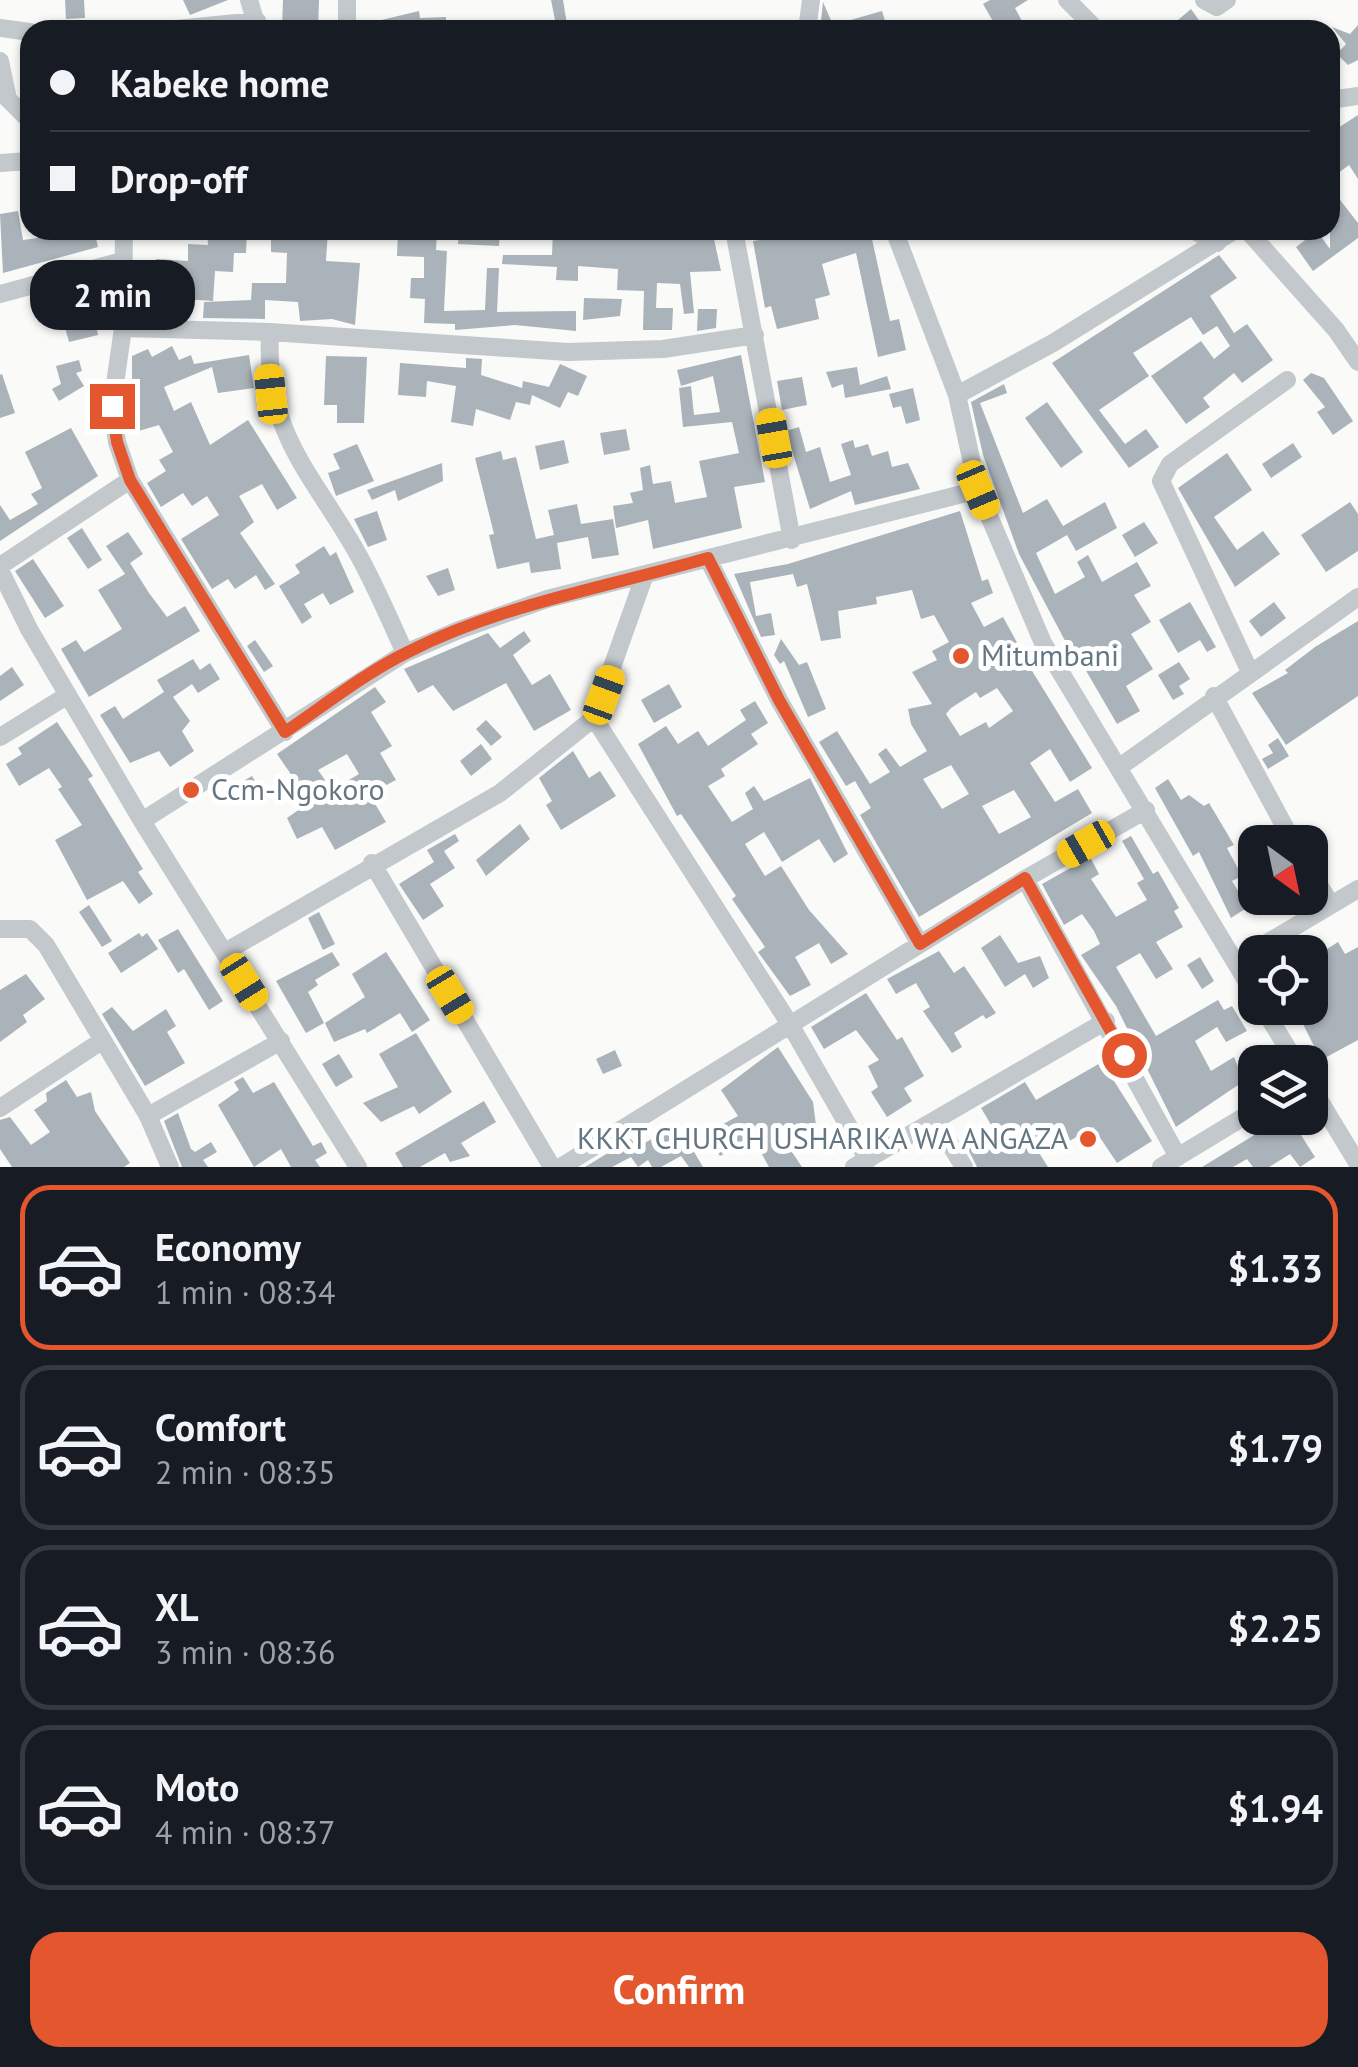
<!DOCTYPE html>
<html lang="en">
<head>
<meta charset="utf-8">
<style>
  :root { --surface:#171b24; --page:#20242c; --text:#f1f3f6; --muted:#9ea1a6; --line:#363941; --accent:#e4572e }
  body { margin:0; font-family:"PT Sans",sans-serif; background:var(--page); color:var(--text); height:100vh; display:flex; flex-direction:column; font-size:38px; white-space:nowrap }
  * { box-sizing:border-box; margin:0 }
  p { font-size:32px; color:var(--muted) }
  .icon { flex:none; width:55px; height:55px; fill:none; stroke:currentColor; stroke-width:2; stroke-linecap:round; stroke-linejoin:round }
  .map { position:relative; height:1167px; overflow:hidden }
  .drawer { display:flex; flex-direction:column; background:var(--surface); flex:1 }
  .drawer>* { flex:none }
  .guide { position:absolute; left:20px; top:20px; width:1320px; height:220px; border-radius:30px; box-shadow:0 2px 8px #0004; display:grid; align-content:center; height:220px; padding:0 30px; background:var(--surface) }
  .needle { width:65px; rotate:147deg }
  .tools { position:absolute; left:1238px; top:825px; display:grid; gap:20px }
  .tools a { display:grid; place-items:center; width:90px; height:90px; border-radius:20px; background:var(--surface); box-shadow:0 2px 8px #0004; font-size:50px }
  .end { position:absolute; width:45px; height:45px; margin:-22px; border:12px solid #e4572e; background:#fff; box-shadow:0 0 0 5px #fff }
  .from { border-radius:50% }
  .bubble { position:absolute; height:70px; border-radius:30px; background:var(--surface); box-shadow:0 2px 8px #0004; font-size:32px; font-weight:800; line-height:70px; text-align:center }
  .car { position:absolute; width:30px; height:60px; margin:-30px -15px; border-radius:12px; box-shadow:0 0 8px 2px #0007; background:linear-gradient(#f5c518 24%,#345 0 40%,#f5c518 0 76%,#345 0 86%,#f5c518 0) }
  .guide b { display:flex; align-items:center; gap:35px; height:95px; font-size:38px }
  .guide b+b { border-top:2px solid var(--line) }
  .guide i { width:25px; height:25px; background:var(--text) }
  ul { padding:18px 0 0; list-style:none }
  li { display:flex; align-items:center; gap:30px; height:165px; margin:0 20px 15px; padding:0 10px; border:5px solid var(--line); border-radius:30px }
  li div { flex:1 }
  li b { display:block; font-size:38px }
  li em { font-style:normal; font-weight:800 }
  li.active { border-color:var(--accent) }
  li>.icon { width:90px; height:90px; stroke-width:1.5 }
  .button { display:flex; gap:20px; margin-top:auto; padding:20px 30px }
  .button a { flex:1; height:115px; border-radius:30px; background:var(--accent); color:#fff; font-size:40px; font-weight:800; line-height:115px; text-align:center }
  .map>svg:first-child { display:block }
  .building { fill:#aab3b9; fill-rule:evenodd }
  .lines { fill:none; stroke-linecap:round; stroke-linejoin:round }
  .minor { stroke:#c3c8cc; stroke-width:18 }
  .route { stroke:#e4572e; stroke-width:12 }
  .poi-dot { fill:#e4572e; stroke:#fff; stroke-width:4 }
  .labels { text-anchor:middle; stroke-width:10; stroke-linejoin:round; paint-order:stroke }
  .poi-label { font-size:30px; fill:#657683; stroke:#fff; text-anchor:start }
</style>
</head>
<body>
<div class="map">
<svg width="1358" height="1167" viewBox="0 0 1358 1167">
  <rect width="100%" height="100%" fill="#fafaf8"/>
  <path class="building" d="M65,0H84L85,18L66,19Z
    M183,0H228L190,15Z
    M283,0H319L318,28L282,27Z
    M551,0H563L568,30H557Z
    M990,0H1028L1015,8L1023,23L998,30L983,4Z
    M823,2L833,25L882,11L888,30H820Z
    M1191,9L1206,30H1166Z
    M419,11L420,18L446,17V30H369V23Z
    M1358,25V60L1348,65L1337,54L1346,44L1332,27L1350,34Z
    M1358,115V179L1349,165L1330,179V133Z
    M1330,187L1358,223V238L1313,271L1296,247L1317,231L1330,249Z
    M18,211L23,240L94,230L98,247L3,273L0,214Z
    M207,230H247L246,253H234L233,272L215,271L213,301L154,297L156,259L188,261V244L208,245Z
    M271,230H328L326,261L360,263L355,325L332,319L300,321L298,302L265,300V319L203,318L204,302L251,300L252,283H286L287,253L271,252Z
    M398,230H437L436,250L447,251L444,311L485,310L487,268H499L497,312L576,311V331L515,325L455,330V324L424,323L425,299L410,298L411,278H424V257L397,256Z
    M459,230L500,232L499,246L458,244Z
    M553,230H660L659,234L682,236V230H712L721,271L690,272L694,313L684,314L680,284L657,283L656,308H673L672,330H643L644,291L617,290L618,269L578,266V281L556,280L557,267L502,264L503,255H552Z
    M823,230H870L890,321L899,319L906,350L878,357L856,253L822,264L830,295L815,299L819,319L777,329L771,306L765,308L753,241Z
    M1219,255L1237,278L1210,296L1234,333L1247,324L1273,360L1242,383L1234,373L1203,398L1210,407L1186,424L1151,376L1201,341L1214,359L1230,346L1217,326L1203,335L1191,317L1133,353L1149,376L1099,410L1125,444L1146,429L1159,447L1129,468L1052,363Z
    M87,284L98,335L69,342L61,313L70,311L64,290Z
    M584,298L622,299L620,316L583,320Z
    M698,309H717L716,328L697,331Z
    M172,346L179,360L191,355L194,364L249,355L254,388L218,393L212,367L164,387L174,411L191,402L210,445L248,420L297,498L277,510L262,484L239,496L254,522L240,533L275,584L265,590L256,575L235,589L228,579L212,589L181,539L219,515L207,496L192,506L183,493L161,507L147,483L166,471L159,460L173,452L159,425L135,432L125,405L132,384V356L148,349L152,357Z
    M741,355L765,482L734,487L742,528L653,549L648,520L616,528L613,506L633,503L630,493L643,490L640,468L650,465L653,484L671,481L675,503L707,497L699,461L739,453L732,422L683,427L679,388L691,386L694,415L720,412L713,376L681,386L677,370Z
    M326,356L367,357L364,423H337V405H324Z
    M466,358L482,359L481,375L522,388L523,381L549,387L560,364L587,376L578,396L568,392L560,408L532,395L530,405L516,402L510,420L476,409L473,426L451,422L456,386L427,381L426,397L398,395L400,363L466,368Z
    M79,360L82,371L76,373L84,386L59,401L52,389L61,384L56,366Z
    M857,367L860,385L887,376L891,389L845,398L843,384L832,388L826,372Z
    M1311,373L1324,378L1353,421L1333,435L1317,412L1325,407L1303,380Z
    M2,374L15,413L0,418V375Z
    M802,377L807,405L782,410L777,381Z
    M1004,384L1007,393L980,403L1023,513L1047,499L1063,526L1105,502L1117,528L1076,551L1067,535L1036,553L1055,594L1085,577L1077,562L1088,555L1102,582L1137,562L1151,586L1134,595L1151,622L1131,634L1153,669L1126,686L1140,711L1117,724L1074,650L1071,652L1019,554L983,455L971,402Z
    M913,388L920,420L906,424L901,406L893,408L889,394Z
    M1047,402L1083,452L1061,468L1025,418Z
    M799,427L806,452L820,447L830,482L851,475L841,444L853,440L855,448L868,444L872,456L888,451L892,467L908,463L920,489L855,505L851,491L810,509L786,431Z
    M71,428L98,476L0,541V505L10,520L38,504L31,494L42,488L25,452Z
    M626,429L630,450L604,455L600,433Z
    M564,440L569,463L540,470L535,446Z
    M1293,443L1302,457L1271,478L1262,464Z
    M357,444L374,481L336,496L328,473L340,469L333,454Z
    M501,451L503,460L516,457L536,539L554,535L548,510L577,504L581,524L613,519L619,555L592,559L588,537L557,543L561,569L531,573L529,562L497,569L489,535L494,534L475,458Z
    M1227,453L1252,490L1214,517L1237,550L1263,531L1280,554L1235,587L1178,488Z
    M442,463L443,481L398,501L395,490L372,500L367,490Z
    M1350,502L1358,514V551L1326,572L1301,535Z
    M377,511L387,540L368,547L354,519Z
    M960,511L982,581L988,579L993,593L971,603L984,627L1003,617L1024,655L1032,652L1035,664L1029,666L1092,768L1070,782L1050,749L1030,763L1055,802L1078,789L1092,813L919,917L860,815L871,808L855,781L846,786L819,742L837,731L870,784L890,772L878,754L886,748L900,767L927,751L911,724L908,709L932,704L912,672L937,660L932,651L949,642L934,615L921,619L912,590L876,597L877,604L838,611L841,638L821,641L807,584L797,587L793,574L750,582L756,616L771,613L775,635L761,637L734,574L788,564ZM997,688L1013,711L989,728L986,722L960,736L946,714L951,708L976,692L980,698ZM951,765L969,794L942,809L923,779ZM1014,790L1031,817L999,834L982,806Z
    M1144,522L1158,543L1135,557L1122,535Z
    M82,528L102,560L88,569L67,538Z
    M128,532L143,554L130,563L149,593L167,617L185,606L200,631L89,697L61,649L76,640L84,652L122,629L98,590L125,574L106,546Z
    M324,546L330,556L336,552L354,592L330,605L323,593L304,604L312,617L302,624L279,586L300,573L295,565Z
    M33,559L64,606L45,618L15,571Z
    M448,568L455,590L438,596L426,576Z
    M1190,602L1216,647L1207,652L1200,640L1178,653L1159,620Z
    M1274,602L1286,618L1261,637L1249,621Z
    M1358,621V696L1286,745L1252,693L1288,673L1285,670L1315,647Z
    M524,631L531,641L513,655L532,685L550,674L571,710L534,731L506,683L453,711L433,685L418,693L404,669L488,633L500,648Z
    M781,639L799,665L807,662L826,709L808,717L784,661L780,664L774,655Z
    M255,640L273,666L264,672L247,646Z
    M193,659L200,670L210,663L220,679L198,693L192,684L173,697L190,721L182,731L194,751L170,767L159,751L130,763L100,715L115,706L123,719L164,692L157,680Z
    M1179,662L1190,679L1179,686L1184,694L1173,700L1158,675Z
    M12,667L24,685L0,701V676Z
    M669,684L682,707L654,723L641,700Z
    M375,687L386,702L371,712L392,746L380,753L396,780L369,794L386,822L335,850L322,827L297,839L287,818L310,802L277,754ZM347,754L359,774L332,790L318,770Z
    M755,701L768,723L751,734L758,744L721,769L725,776L708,786L732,822L753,809L745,793L754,786L764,801L810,778L848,854L834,863L819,839L782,862L764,832L745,844L765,876L781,866L809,910L848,954L831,964L819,943L795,957L811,985L790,996L758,952L765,947L732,899L736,896L681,814L677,816L638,744L666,726L678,744L698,731L708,746L746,720L740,710Z
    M486,720L502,737L491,746L476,729Z
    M57,722L93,776L88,779L143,869L138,872L153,894L139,904L123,881L87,900L55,840L82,825L58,789L62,787L49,768L19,786L6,764L22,754L18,748Z
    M1278,738L1289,756L1268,769L1262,759L1273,753L1268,745Z
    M481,744L492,759L471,776L460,761Z
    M573,751L589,778L600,771L616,796L561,830L546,805L552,801L539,778Z
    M252,776L263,794L254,800L249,792L230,802L224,792Z
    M1168,779L1181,800L1189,795L1204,806L1209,803L1234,845L1227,848L1242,876L1232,881L1248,907L1231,918L1199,852L1193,856L1155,788Z
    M520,824L530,839L486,876L476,860Z
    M455,834L459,841L444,851L455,868L430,884L444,906L423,920L399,884L434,862L427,850Z
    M1131,836L1153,874L1158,871L1179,908L1174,911L1183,927L1156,942L1173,969L1156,979L1140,953L1116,967L1156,1036L1218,1000L1224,1010L1232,1006L1247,1031L1226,1042L1217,1027L1195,1041L1211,1071L1234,1057L1244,1081L1176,1127L1116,1006L1081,955L1100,944L1094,931L1082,914L1064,925L1042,884L1090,857L1099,874L1091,879L1116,917L1147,900L1137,883L1144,879L1122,841Z
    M89,905L112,941L102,947L79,912Z
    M319,912L335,944L323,950L308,918Z
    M178,929L223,1001L209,1010L184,969L178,973L158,940Z
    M139,933L142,937L147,933L158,949L121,973L108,953Z
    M1000,935L1018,963L1040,956L1049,978L1033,988L1025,974L1005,987L981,948Z
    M1338,942L1345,954L1358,947V1040L1321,1060L1295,1008H1310V990L1319,985L1310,971V960Z
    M939,951L954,973L964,966L996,1013L986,1019L983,1015L954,1033L962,1047L952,1053L923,1011L930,1007L916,983L896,994L887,979Z
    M332,952L340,965L315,980L318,985L308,992L324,1023L306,1033L276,981Z
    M386,952L430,1020L412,1032L400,1013L367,1033L365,1029L334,1042L325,1023L365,997L352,974Z
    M1200,957L1214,981L1202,989L1187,965Z
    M26,974L45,999L23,1015L27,1022L0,1042V990Z
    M866,993L897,1040L902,1037L924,1076L904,1088L912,1101L887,1117L871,1092L878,1087L868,1066L879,1060L856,1030L824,1049L811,1027Z
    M112,1007L133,1031L166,1009L176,1026L167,1032L185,1063L145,1086L102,1014Z
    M416,1033L452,1092L419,1114L414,1106L381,1122L363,1103L398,1087L379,1054Z
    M778,1047L813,1102L817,1133L790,1149L802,1167H769L753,1138L720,1156L714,1146L721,1141L714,1129L738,1116L721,1090Z
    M615,1050L622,1066L603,1074L596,1059Z
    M339,1054L353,1077L336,1087L322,1064Z
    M1102,1062L1152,1141L1117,1163L1093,1127L1068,1142L1058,1124L1031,1140L1048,1167H977L968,1149L996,1133L981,1108L1025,1082L1036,1100Z
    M243,1077L253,1093L274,1082L313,1146L321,1142L327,1153L315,1160L320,1167H291L281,1149L254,1167L218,1105L239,1090L234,1082Z
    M66,1080L77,1097L91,1092L95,1111L130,1163L124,1167H12L0,1149V1120L10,1117L31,1145L50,1132L34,1110L47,1101L46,1093Z
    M484,1101L496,1122L461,1143L470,1156L450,1162L445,1153L420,1167H403L395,1153Z
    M178,1113L191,1149L195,1152L211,1142L217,1152L203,1160L208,1167H182L164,1121Z
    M1282,1118H1290L1315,1157L1300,1167L1290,1154L1269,1167H1253L1247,1159L1233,1167H1202Z
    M678,1125L703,1167H689L681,1156L661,1167H652L648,1160L638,1167L631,1157L612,1167H585L631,1139L637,1147Z"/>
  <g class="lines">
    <path class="minor" d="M249,0L258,30
      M1067,0L1097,30
      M1204,0L1217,7L1227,0
      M0,28L30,32
      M166,30L257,21
      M347,30V0
      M807,30L811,0
      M0,61L8,99L30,121
      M1330,100L1358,96
      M0,163L30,161
      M124,230L123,328L112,405L117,442L130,480L285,732
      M734,230L792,540
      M894,230L957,395L978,490L1043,643L1255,995
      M1193,230L1217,243
      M1247,230L1336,330L1358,362
      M0,294L122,261
      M123,328L270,332L568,352L663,349L755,335
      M270,332C265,432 308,468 355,549C374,582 389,618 405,653
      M957,395L1053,343L1235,230
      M708,559L779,700L920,944
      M0,566L130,480
      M0,570L29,629L142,821L358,1167
      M1250,672L1161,481L1170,464L1287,380
      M1214,696L1293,842
      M594,718L791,1026L868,1160
      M0,737L68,695
      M1121,766L1358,597
      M142,821L405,653L459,630L547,599L978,490
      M372,863L552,1167
      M1310,870L1331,905
      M1025,879L1178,1157
      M0,929H30L46,945L148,1116L170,1167
      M225,952L500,793L594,718L644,577
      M1235,962L1358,889
      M1263,1008L1296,1062
      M1310,1085L1358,1164
      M0,1108L100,1042
      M148,1116L281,1041
      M936,1122L964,1167
      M561,1167L1025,879L1146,810
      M854,1167L1106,1021
      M1161,1167L1255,1110"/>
  </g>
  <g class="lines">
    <path class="route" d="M112,406L117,442L130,480L285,732C325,705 365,673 408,652C502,604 608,587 708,558L779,700L920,944L1025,878L1124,1055"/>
  </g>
  <g class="poi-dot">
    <circle cx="961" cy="656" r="10"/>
    <circle cx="191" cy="790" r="10"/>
    <circle cx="1088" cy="1139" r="10"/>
  </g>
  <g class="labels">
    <g class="poi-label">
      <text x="981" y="666">Mitumbani</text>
      <text x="211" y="800">Ccm-Ngokoro</text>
      <text x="1068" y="1149" text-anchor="end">KKKT CHURCH USHARIKA WA ANGAZA</text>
    </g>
  </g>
</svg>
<div class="tools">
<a><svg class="needle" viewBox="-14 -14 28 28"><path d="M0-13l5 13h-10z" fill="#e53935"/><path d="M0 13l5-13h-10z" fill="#9ea1a6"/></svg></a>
<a><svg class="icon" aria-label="locate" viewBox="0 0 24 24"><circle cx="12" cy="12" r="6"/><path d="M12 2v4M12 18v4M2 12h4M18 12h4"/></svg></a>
<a><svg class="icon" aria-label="layers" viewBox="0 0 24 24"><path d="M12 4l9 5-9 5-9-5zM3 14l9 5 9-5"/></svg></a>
</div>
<i class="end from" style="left:1124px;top:1055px"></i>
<i class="end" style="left:112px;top:406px"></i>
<div class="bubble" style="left:30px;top:260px;width:165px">2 min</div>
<i class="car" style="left:271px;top:394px;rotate:354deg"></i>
<i class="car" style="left:774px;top:438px;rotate:350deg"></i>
<i class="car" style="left:978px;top:490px;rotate:157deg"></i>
<i class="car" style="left:604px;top:695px;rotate:20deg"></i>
<i class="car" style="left:1086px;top:844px;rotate:240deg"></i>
<i class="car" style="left:244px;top:982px;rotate:148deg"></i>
<i class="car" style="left:450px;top:995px;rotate:149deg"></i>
<div class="guide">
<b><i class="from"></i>Kabeke home</b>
<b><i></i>Drop-off</b>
</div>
</div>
<section class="drawer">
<ul>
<li class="active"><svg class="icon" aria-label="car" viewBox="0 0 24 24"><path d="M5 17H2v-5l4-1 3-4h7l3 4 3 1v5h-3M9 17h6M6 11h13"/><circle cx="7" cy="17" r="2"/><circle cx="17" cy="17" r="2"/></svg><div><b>Economy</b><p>1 min · 08:34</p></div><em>$1.33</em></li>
<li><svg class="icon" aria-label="car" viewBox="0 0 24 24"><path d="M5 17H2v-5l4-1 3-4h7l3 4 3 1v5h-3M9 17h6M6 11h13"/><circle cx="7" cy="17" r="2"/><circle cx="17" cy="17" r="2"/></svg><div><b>Comfort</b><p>2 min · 08:35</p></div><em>$1.79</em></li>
<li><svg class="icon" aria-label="car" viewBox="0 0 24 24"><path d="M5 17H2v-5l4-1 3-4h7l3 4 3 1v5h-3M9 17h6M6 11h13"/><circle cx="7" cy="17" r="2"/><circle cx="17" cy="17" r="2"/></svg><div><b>XL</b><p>3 min · 08:36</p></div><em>$2.25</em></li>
<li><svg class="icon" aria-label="car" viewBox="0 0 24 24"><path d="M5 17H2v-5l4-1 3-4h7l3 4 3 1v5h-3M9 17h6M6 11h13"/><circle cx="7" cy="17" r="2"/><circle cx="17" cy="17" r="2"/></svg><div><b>Moto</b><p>4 min · 08:37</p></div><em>$1.94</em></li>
</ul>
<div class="button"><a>Confirm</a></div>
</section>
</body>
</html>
